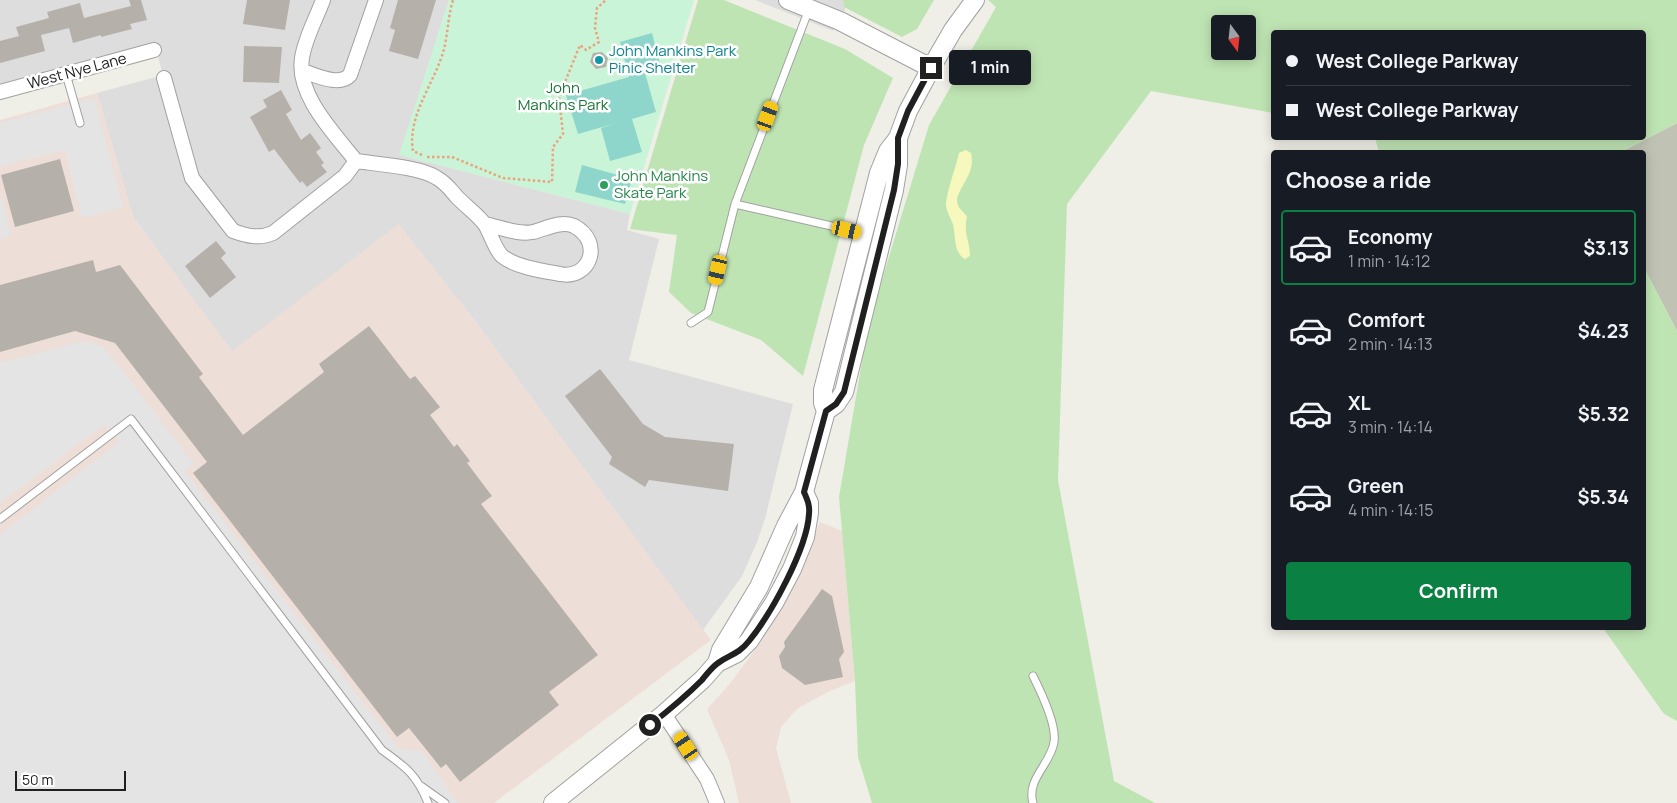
<!DOCTYPE html>
<html lang="en">
<head>
<meta charset="utf-8">
<style>
  :root { --surface:#171b24; --page:#242831; --text:#f1f3f6; --muted:#9ea1a6; --line:#363941; --accent:#0b8043 }
  body { margin:0; font-family:Manrope,sans-serif; background:var(--page); color:var(--text); height:100vh; display:flex; flex-direction:column; font-size:19px; white-space:nowrap }
  * { box-sizing:border-box; margin:0 }
  p { font-size:16px; color:var(--muted) }
  .icon { flex:none; width:28px; height:28px; fill:none; stroke:currentColor; stroke-width:2; stroke-linecap:round; stroke-linejoin:round }
  .map { position:relative; flex:1; overflow:hidden }
  .sheet { position:absolute; left:1271px; top:150px; width:375px; height:480px; display:flex; flex-direction:column; background:var(--surface); border-radius:5px; box-shadow:0 2px 12px #0003 }
  .sheet>* { flex:none }
  .top-card { position:absolute; left:1271px; top:30px; width:375px; height:110px; border-radius:5px; box-shadow:0 2px 12px #0003; display:grid; align-content:center; height:110px; padding:0 15px; background:var(--surface) }
  .needle { width:32px; rotate:165deg }
  .fabs { position:absolute; left:1211px; top:15px; display:grid; gap:10px }
  .fabs a { display:grid; place-items:center; width:45px; height:45px; border-radius:5px; background:var(--surface); box-shadow:0 2px 12px #0003; font-size:25px }
  .scale { position:absolute; left:15px; bottom:12px; width:111px; box-sizing:border-box; padding-left:5px; border:2px solid #202020; border-top:0; font-size:14px; line-height:18px; white-space:nowrap; color:#202020; -webkit-text-stroke:4px #fff; paint-order:stroke }
  .end { position:absolute; width:22px; height:22px; margin:-11px; border:6px solid #202020; background:#fff; box-shadow:0 0 0 2px #fff }
  .from { border-radius:50% }
  .bubble { position:absolute; height:35px; border-radius:5px; background:var(--surface); box-shadow:0 2px 12px #0003; font-size:16px; font-weight:700; line-height:35px; text-align:center }
  .car { position:absolute; width:15px; height:30px; margin:-15px -8px; border-radius:6px; box-shadow:0 0 4px 1px #0007; background:linear-gradient(#f5c518 24%,#345 0 40%,#f5c518 0 76%,#345 0 86%,#f5c518 0) }
  .top-card b { display:flex; align-items:center; gap:18px; height:48px; font-size:19px }
  .top-card b+b { border-top:1px solid var(--line) }
  .top-card i { width:12px; height:12px; background:var(--text) }
  ul { padding:0; list-style:none }
  li { display:flex; align-items:center; gap:15px; height:75px; margin:0 10px 8px; padding:0 5px; border:2px solid transparent; border-radius:5px }
  li div { flex:1 }
  li b { display:block; font-size:19px }
  li em { font-style:normal; font-weight:700 }
  li.selected { border-color:var(--accent) }
  li>.icon { width:45px; height:45px; stroke-width:1.5 }
  h2 { padding:0 15px; font-size:22px; line-height:60px }
  .action { display:flex; gap:10px; margin-top:auto; padding:10px 15px }
  .action a { flex:1; height:58px; border-radius:5px; background:var(--accent); color:#fff; font-size:20px; font-weight:700; line-height:58px; text-align:center }
  .map>svg:first-child { display:block }
  .residential { fill:#dedddd }
  .commercial { fill:#eeded8 }
  .construction { fill:#c0c3b3 }
  .grass { fill:#bfe4b3; fill-rule:evenodd }
  .sand { fill:#f6f8bd }
  .park { fill:#c9f4d7 }
  .pitch { fill:#8ed6cb }
  .parking { fill:#e4e4e4 }
  .building { fill:#b5b1aa }
  .lines { fill:none; stroke-linecap:round; stroke-linejoin:round }
  .service-casing { stroke:#a1a1a1; stroke-width:9 }
  .minor-casing { stroke:#a1a1a1; stroke-width:16 }
  .tertiary-casing { stroke:#a1a1a1; stroke-width:20 }
  .path { stroke:#eca27c; stroke-width:2.5; stroke-dasharray:2.5 2.5; stroke-linecap:butt }
  .service { stroke:#fff; stroke-width:7 }
  .minor { stroke:#fff; stroke-width:14 }
  .tertiary { stroke:#fff; stroke-width:18 }
  .route { stroke:#202020; stroke-width:6 }
  .culture-dot { fill:#0f9aa8; stroke:#fff; stroke-width:2 }
  .leisure-dot { fill:#2e9e5b; stroke:#fff; stroke-width:2 }
  .labels { text-anchor:middle; stroke-width:5; stroke-linejoin:round; paint-order:stroke }
  .culture-label { font-size:15px; fill:#0d838f; stroke:#fff; text-anchor:start }
  .street-label { font-size:15px; fill:#202020; stroke:#fff }
  .park-label { font-size:15px; fill:#177435; stroke:#fff }
  .leisure-label { font-size:15px; fill:#27864d; stroke:#fff; text-anchor:start }
</style>
</head>
<body>
<div class="map">
<svg width="1677" height="803" viewBox="0 0 1677 803">
  <rect width="100%" height="100%" fill="#efefe7"/>
  <path class="residential" d="M0,0H449L400,155L630,214L627,230L659,239L629,360L793,404L765,519L757,542L742,576L703,630L474,320L399,225L232,352L133,217L97,93L163,75L155,46L0,92Z
    M755,0H843L845,10L833,31Z"/>
  <path class="commercial" d="M97,93L133,217L232,351L399,224L474,320L711,640L494,803H0V120Z
    M820,522L842,531L855,681L830,691L798,708L781,727L776,748L791,803H739L729,760L707,709L728,686L761,642L798,578Z"/>
  <path class="construction" d="M1677,123V331L1644,268V152H1621Z"/>
  <path class="grass" d="M698,0H724L845,49L893,78L864,145L803,376L761,340L691,313L669,292L677,235L630,229Z
    M843,0H934L917,29L902,37L844,7Z
    M988,0H1677V123L1621,152H1379L1375,138H1644V32H1274V113L1151,91L1067,204L1058,480L1114,781L1155,803H872L858,757L855,681L839,497L868,326L929,125L996,7ZM1220,24H1248V51H1220Z
    M1644,268L1677,331V721L1664,714L1603,628H1644Z"/>
  <path class="sand" d="M966,150L971,153C977,176 952,192 958,205C959,209 965,213 967,217C963,234 970,241 970,256L965,259C953,252 956,237 953,224C951,219 947,212 946,206C946,193 956,167 959,153Z"/>
  <path class="park" d="M449,0H694L630,214L399,155Z"/>
  <path class="pitch" d="M652,33L661,68L645,73L656,112L632,119L642,152L610,161L601,128L616,123L578,134L566,95L629,77L620,42Z
    M582,165L632,179L625,204L575,192Z"/>
  <path class="parking" d="M94,98L123,207L82,218L65,150L0,166V123Z
    M0,193L11,235L0,239Z
    M84,341L104,347L194,464L185,471L399,749L422,751L458,803H0V535L119,442L105,424L0,503V363Z"/>
  <path class="building" d="M129,0H141L147,20L130,24L132,29L101,37V35L73,43L69,28L41,35L45,51L0,63V41L19,36L16,27L49,18L47,12L80,3L84,18L131,6Z
    M247,0H290L285,30L243,24Z
    M398,0H436L418,59L389,51L395,30L390,28Z
    M244,46L282,47L279,83L243,82Z
    M602,52L608,58L606,67L596,69L590,62L593,53Z
    M281,90L292,110L286,114L301,140L310,133L321,148L316,152L324,163L321,165L327,172L307,187L302,181L300,183L274,149L269,152L250,117L267,107L263,100Z
    M60,159L74,211L15,227L1,175Z
    M216,241L226,253L221,258L236,277L210,298L185,266Z
    M93,260L96,272L120,265L203,374L199,377L243,435L324,372L319,364L369,326L410,379L415,376L440,407L430,415L454,447L457,444L470,461L467,463L492,496L481,504L598,655L549,692L559,705L460,782L446,764L441,768L409,728L397,737L193,473L207,462L115,343L75,331L0,352V285Z
    M600,369L643,424L665,437L734,444L728,491L649,480L645,487L609,464L612,457L565,396Z
    M822,589L832,596L844,652L839,659L843,677L805,685L782,668L779,656L785,647L784,642Z"/>
  <g class="lines">
    <g class="service-casing">
      <path id="service" d="M66,74L80,123
        M735,204L862,233
        M691,323L708,312L735,204L809,9
        M0,519L131,419L382,750C406,767 417,775 428,803
        M421,786L445,803
        M1033,803C1026,779 1051,764 1054,742C1057,725 1041,692 1033,676"/>
    </g>
    <g class="minor-casing">
      <path id="minor" d="M323,0C316,19 305,38 302,58C296,95 334,133 356,161C376,164 421,167 437,178C446,183 450,189 456,196C465,206 479,215 486,226C491,235 495,249 502,256C515,267 543,271 560,274C590,280 604,242 574,226C562,220 545,229 533,232C518,235 500,227 485,224
        M302,71C316,75 339,87 350,75L376,0
        M164,78L192,178L233,231C247,236 259,239 273,233L345,176L356,161
        M0,92L154,50
        M664,714L707,779L717,803"/>
    </g>
    <g class="tertiary-casing">
      <path id="tertiary" d="M788,0L840,21L931,68
        M826,411L836,404L844,392L894,190L898,165V138
        M717,663L721,650L759,587L786,526L804,492L826,411L823,403V390L879,173L888,151L898,138L908,111L931,68L953,30L975,0
        M553,803L664,714L703,679L717,663L737,653L749,641L774,603L792,569L805,537L809,513V503L804,492"/>
    </g>
    <path class="path" d="M422,155L413,151C407,115 435,83 444,49C448,33 448,16 453,0
      M427,157H452L503,178L552,182L553,147L563,134L559,97L580,45L586,50L599,42L595,28L597,8L606,0"/>
    <use href="#service" class="service"/>
    <use href="#minor" class="minor"/>
    <use href="#tertiary" class="tertiary"/>
  </g>
  <g class="lines">
    <path class="route" d="M650,725C668,711 686,696 702,680C707,674 712,667 718,663C730,654 738,655 749,641C771,614 807,549 809,514C810,505 807,499 804,492L826,411L836,404L844,392L894,190L898,164V138L908,111L931,68"/>
  </g>
  <circle class="culture-dot" cx="599" cy="60" r="5"/>
  <circle class="leisure-dot" cx="604" cy="185" r="5"/>
  <g class="labels">
    <g class="culture-label">
      <text x="609" y="56">John Mankins Park<tspan x="609" dy="17">Pinic Shelter</tspan></text>
    </g>
    <g class="street-label">
      <text transform="translate(77 71) rotate(-15)" y="5">West Nye Lane</text>
    </g>
    <g class="park-label">
      <text x="563" y="93">John<tspan x="563" dy="17">Mankins Park</tspan></text>
    </g>
    <g class="leisure-label">
      <text x="614" y="181">John Mankins<tspan x="614" dy="17">Skate Park</tspan></text>
    </g>
  </g>
</svg>
<div class="fabs">
<a><svg class="needle" viewBox="-14 -14 28 28"><path d="M0-13l5 13h-10z" fill="#e53935"/><path d="M0 13l5-13h-10z" fill="#9ea1a6"/></svg></a>
</div>
<div class="scale">50 m</div>
<i class="end from" style="left:650px;top:725px"></i>
<i class="end" style="left:931px;top:68px"></i>
<div class="bubble" style="left:949px;top:50px;width:82px">1 min</div>
<i class="car" style="left:768px;top:116px;rotate:20deg"></i>
<i class="car" style="left:847px;top:230px;rotate:103deg"></i>
<i class="car" style="left:718px;top:270px;rotate:193deg"></i>
<i class="car" style="left:686px;top:746px;rotate:327deg"></i>
<div class="top-card">
<b><i class="from"></i>West College Parkway</b>
<b><i></i>West College Parkway</b>
</div>
<section class="sheet">
<h2>Choose a ride</h2>
<ul>
<li class="selected"><svg class="icon" aria-label="car" viewBox="0 0 24 24"><path d="M5 17H2v-5l4-1 3-4h7l3 4 3 1v5h-3M9 17h6M6 11h13"/><circle cx="7" cy="17" r="2"/><circle cx="17" cy="17" r="2"/></svg><div><b>Economy</b><p>1 min · 14:12</p></div><em>$3.13</em></li>
<li><svg class="icon" aria-label="car" viewBox="0 0 24 24"><path d="M5 17H2v-5l4-1 3-4h7l3 4 3 1v5h-3M9 17h6M6 11h13"/><circle cx="7" cy="17" r="2"/><circle cx="17" cy="17" r="2"/></svg><div><b>Comfort</b><p>2 min · 14:13</p></div><em>$4.23</em></li>
<li><svg class="icon" aria-label="car" viewBox="0 0 24 24"><path d="M5 17H2v-5l4-1 3-4h7l3 4 3 1v5h-3M9 17h6M6 11h13"/><circle cx="7" cy="17" r="2"/><circle cx="17" cy="17" r="2"/></svg><div><b>XL</b><p>3 min · 14:14</p></div><em>$5.32</em></li>
<li><svg class="icon" aria-label="car" viewBox="0 0 24 24"><path d="M5 17H2v-5l4-1 3-4h7l3 4 3 1v5h-3M9 17h6M6 11h13"/><circle cx="7" cy="17" r="2"/><circle cx="17" cy="17" r="2"/></svg><div><b>Green</b><p>4 min · 14:15</p></div><em>$5.34</em></li>
</ul>
<div class="action"><a>Confirm</a></div>
</section>
</div>
</body>
</html>
